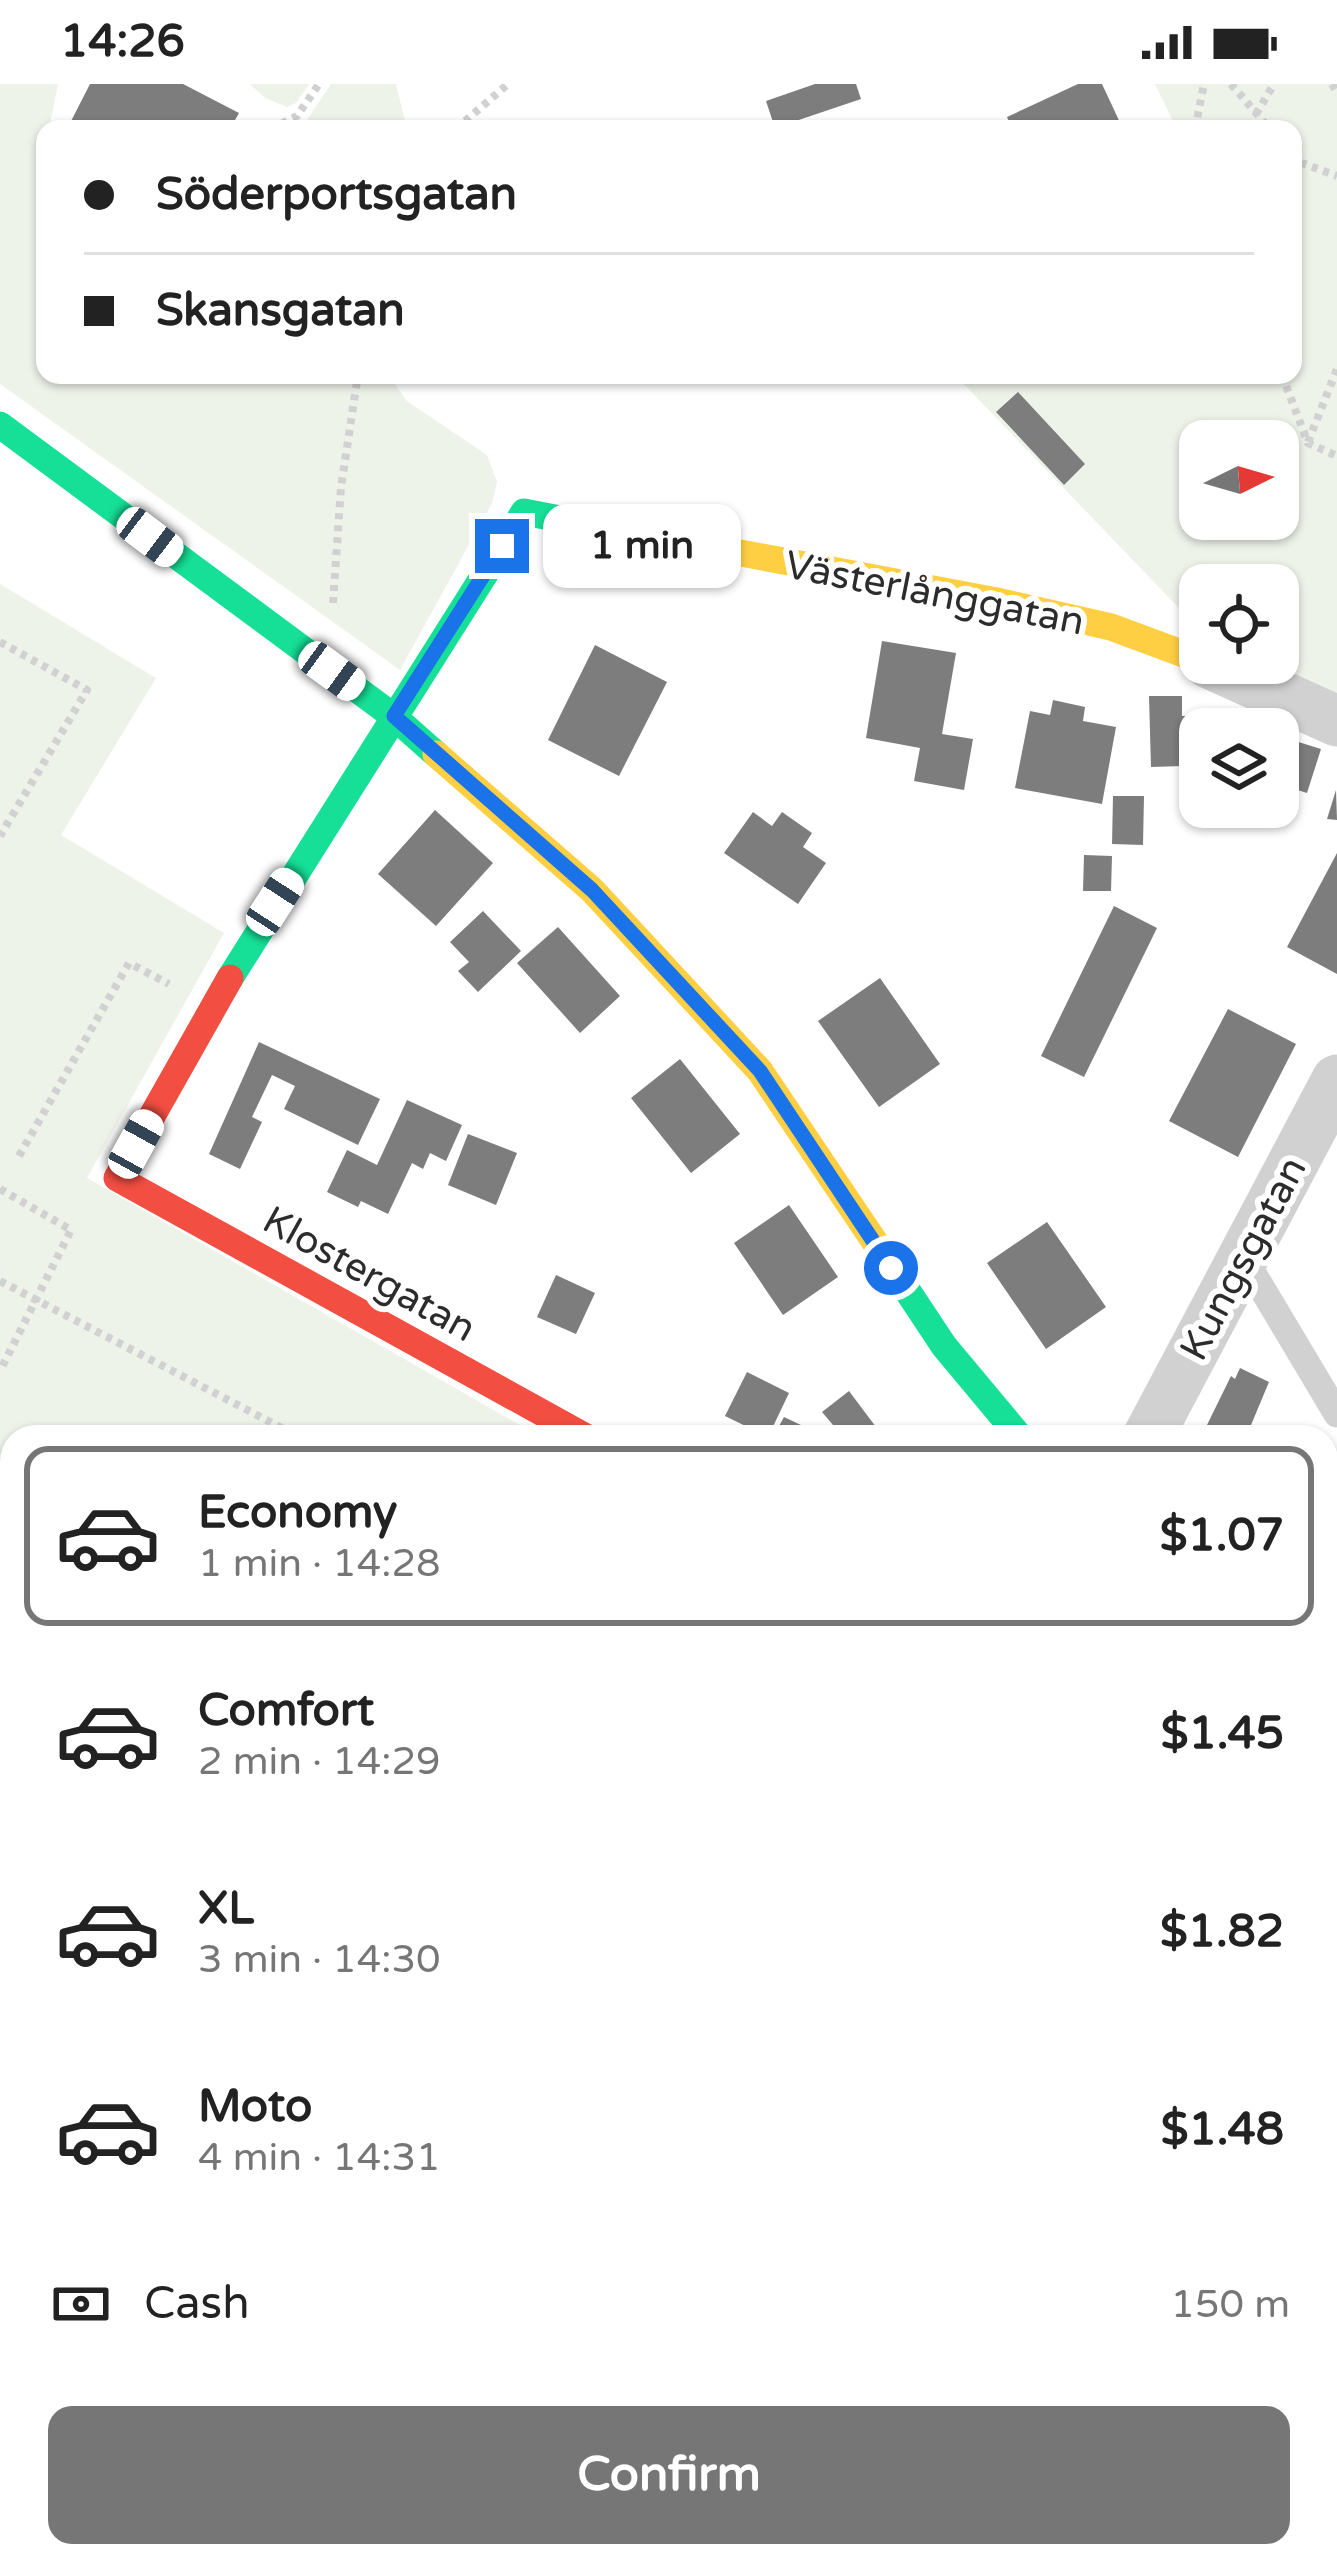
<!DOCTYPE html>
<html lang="en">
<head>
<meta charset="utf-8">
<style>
  :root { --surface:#fff; --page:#f2f2f2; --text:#222; --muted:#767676; --line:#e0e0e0; --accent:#767676 }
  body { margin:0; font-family:"Varela Round",sans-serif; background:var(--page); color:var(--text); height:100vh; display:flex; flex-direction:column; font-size:45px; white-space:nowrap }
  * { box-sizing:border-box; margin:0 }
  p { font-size:39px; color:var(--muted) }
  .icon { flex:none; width:66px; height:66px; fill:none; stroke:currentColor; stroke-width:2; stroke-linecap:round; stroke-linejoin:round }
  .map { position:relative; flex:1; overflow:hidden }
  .panel { position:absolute; left:0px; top:1341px; width:1338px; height:1143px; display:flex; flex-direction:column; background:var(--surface); border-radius:36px 36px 0 0; box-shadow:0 3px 9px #0004 }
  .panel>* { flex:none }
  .guide { position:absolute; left:36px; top:36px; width:1266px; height:264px; border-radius:24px; box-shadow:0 3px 9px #0004; display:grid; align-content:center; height:264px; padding:0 48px; background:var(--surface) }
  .needle { width:78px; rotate:85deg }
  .controls { position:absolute; left:1179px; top:336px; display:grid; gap:24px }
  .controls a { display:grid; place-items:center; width:120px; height:120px; border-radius:24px; background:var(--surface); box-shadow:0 3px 9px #0004; font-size:60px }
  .end { position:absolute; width:54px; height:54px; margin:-27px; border:15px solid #1a73e8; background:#fff; box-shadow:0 0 0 6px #fff }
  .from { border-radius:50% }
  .bubble { position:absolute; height:84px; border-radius:24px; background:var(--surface); box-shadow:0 3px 9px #0004; font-size:39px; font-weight:700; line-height:84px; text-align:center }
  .car { position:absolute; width:36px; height:72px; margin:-36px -18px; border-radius:15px; box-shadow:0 0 9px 3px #0007; background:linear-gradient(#fff 24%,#345 0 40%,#fff 0 76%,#345 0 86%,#fff 0) }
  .guide b { display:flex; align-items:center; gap:42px; height:114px; font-size:45px }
  .guide b+b { border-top:3px solid var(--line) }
  .guide i { width:30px; height:30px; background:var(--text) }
  ul { padding:21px 0 0; list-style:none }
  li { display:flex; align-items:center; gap:36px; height:180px; margin:0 24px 18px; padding:0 24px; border:6px solid transparent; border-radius:24px }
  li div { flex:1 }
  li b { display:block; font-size:45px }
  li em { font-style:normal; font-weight:700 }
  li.current { border-color:var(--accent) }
  li>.icon { width:108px; height:108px; stroke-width:1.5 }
  .pay { display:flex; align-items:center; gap:30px; height:132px; padding:0 48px; font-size:45px }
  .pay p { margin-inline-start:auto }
  .primary-button { display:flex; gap:24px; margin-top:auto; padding:24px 48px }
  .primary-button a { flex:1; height:138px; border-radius:24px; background:var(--accent); color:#fff; font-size:48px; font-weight:700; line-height:138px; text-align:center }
  .status { display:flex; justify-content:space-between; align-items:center; height:84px; padding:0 60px; background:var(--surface); direction:ltr }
  .status svg { height:33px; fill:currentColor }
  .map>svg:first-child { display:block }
  .green { fill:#eef3ea; fill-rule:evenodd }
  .water { fill:#d6e2f0 }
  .building { fill:#7d7d7d }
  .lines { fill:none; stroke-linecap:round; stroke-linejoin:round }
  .path { stroke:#d1d1d1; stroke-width:8; stroke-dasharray:6 6; stroke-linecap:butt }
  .lane { stroke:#d1d1d1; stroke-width:27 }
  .street { stroke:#d1d1d1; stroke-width:51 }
  .fast { stroke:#16e098; stroke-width:27 }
  .slow { stroke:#ffcf43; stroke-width:27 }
  .jam { stroke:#f24e42; stroke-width:27 }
  .route { stroke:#1a73e8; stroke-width:15 }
  .labels { text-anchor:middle; stroke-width:12; stroke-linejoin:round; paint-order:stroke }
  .street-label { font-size:39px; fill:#2c2c2c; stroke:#fff }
</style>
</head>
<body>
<div class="status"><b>14:26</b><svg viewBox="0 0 49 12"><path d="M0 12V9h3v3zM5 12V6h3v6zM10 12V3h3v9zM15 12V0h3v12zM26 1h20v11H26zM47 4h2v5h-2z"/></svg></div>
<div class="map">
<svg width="1337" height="2483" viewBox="0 0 1337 2483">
  <rect width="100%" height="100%" fill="#fff"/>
  <path class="green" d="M0,0H58L49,45H45V291H388L407,317L487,371L497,398L492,419L400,586L0,300Z
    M250,0H309L296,19L287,23L265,14Z
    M331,0H396L407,45H301Z
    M1155,0H1337V616L1254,579H1278V501H1200V546L955,291H1293V45H1177ZM1200,357H1278V435H1200Z
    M0,500L156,594L61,751L224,849L87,1094L541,1353H12V1900L0,1894Z
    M0,2166L12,2172V2295L0,2291Z
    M1326,2250L1337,2255V2483H766L762,2472H1326Z
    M615,2472H740L743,2483H647Z"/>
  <path class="water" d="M0,2291L12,2295V2472H396L428,2483H0Z
    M528,2472H615L647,2483H524Z"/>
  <path class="building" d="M90,0H183L239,29L230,45H67Z
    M815,0H856L861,15L775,44L766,17Z
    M1078,0H1102L1123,45H1012L1007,33Z
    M1018,308L1085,380L1064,401L996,328Z
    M882,557L956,569L942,650L973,655L964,706L914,697L920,664L866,654Z
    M595,561L667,598L619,692L548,656Z
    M1149,612H1182V632L1211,631V645H1200V666H1183V682L1151,683Z
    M1053,616L1085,623L1083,637L1116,643L1102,720L1015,704L1030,627L1050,631Z
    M1292,656L1321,665L1307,709L1279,700Z
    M1336,706L1337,736L1327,735Z
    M1113,712H1144L1143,761L1112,760Z
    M435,726L493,779L436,842L378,790Z
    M753,728L772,742L782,728L812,749L803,763L826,779L798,820L724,769Z
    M1337,769V890L1287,863Z
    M1084,771L1112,772L1111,807H1083Z
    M1114,822L1157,844L1084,993L1041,972Z
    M483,827L521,867L478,908L458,887L469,878L450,858Z
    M558,843L620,912L580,949L517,879Z
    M880,894L940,980L879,1023L818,937Z
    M1228,925L1296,960L1238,1073L1169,1037Z
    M259,958L380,1015L358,1061L284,1025L295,1002L272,991L252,1033L262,1038L240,1085L209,1070Z
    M680,975L740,1050L691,1089L631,1014Z
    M407,1016L462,1041L446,1077L430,1069L423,1085L412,1079L388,1130L361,1117L358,1123L327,1108L347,1066L377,1081Z
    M468,1050L517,1069L496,1121L448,1101Z
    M789,1121L838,1193L783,1231L734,1159Z
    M1047,1138L1106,1223L1046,1265L987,1179Z
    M556,1191L595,1209L576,1250L537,1233Z
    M1240,1284L1269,1298L1246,1353H1232L1207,1341L1231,1292L1235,1295Z
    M747,1288L789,1309L768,1353L725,1332Z
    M849,1307L876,1343L861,1353H773L784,1333L820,1350L833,1341L822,1328Z
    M1337,1386V1430L1326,1415V1394Z
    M1326,1590L1337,1596V1761L1326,1781Z
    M1326,1788L1337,1794V1895L1326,1889Z
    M0,2075L12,2081V2136L0,2130Z"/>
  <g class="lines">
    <path class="path" d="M1231,0L1270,45
      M1332,0L1337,8
      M1256,30L1274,0
      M271,45L297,32L319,0
      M456,45L508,0
      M1195,45L1204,0
      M1293,69L1302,79L1337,92
      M1282,291L1308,359L1337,372
      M1308,358L1337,285
      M333,519L341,403L358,291
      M0,558L87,606L0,752
      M19,1072L129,879L169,900
      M0,1105L71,1146L0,1287
      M0,1197L299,1353
      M0,1490L12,1496
      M0,1779L12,1786
      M1326,2136L1337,2142
      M0,2190L12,2191
      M394,2472V2483
      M769,2472L773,2483
      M1047,2472L1050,2483"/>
    <path class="lane" d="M1242,1171L1337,1330
      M0,2010L12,2016"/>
    <path class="street" d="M1209,579L1337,637
      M1148,1353L1337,996
      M1326,1546L1337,1553
      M1326,2194L1337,2200"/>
    <path class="fast" d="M0,341L393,632L436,670
      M230,894L524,428L591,441
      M889,1179L944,1262L1020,1353"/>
    <path class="slow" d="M591,441L997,517L1111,543L1200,576
      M436,670L592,806L760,987L889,1179"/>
    <path class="jam" d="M230,894L117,1094L586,1353"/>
  </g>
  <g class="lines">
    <path class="route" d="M502,462L394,632L592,806L760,987L891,1184"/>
  </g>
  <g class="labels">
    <g class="street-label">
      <text transform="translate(935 508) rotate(11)" y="14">Västerlånggatan</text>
      <text transform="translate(1242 1174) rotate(-62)" y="14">Kungsgatan</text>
      <text transform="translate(370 1189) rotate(29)" y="14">Klostergatan</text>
    </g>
  </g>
</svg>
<div class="controls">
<a><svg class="needle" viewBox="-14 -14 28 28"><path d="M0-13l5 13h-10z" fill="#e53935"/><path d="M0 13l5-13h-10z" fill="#767676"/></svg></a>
<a><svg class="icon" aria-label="locate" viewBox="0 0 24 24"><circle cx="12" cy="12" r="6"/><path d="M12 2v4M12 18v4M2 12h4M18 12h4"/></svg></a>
<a><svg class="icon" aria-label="layers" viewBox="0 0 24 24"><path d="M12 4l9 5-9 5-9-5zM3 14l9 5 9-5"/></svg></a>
</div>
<i class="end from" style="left:891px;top:1184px"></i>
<i class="end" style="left:502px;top:462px"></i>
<div class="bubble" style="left:543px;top:420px;width:198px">1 min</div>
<i class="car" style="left:150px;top:453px;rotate:127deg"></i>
<i class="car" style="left:332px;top:587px;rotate:126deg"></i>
<i class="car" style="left:275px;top:818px;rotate:33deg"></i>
<i class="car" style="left:136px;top:1060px;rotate:29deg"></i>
<div class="guide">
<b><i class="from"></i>Söderportsgatan</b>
<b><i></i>Skansgatan</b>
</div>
<section class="panel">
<ul>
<li class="current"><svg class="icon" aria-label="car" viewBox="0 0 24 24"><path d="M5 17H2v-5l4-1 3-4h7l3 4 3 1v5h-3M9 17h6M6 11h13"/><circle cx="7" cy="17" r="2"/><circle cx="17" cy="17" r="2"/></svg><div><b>Economy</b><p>1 min · 14:28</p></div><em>$1.07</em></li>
<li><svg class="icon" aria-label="car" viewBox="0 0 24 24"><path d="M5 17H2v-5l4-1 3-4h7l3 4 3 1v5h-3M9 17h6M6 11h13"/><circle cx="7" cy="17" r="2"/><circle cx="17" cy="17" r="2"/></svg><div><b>Comfort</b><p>2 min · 14:29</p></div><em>$1.45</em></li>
<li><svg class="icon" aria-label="car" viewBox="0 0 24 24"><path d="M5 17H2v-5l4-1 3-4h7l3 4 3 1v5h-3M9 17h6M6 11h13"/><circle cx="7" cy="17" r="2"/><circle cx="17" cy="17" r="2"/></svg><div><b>XL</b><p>3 min · 14:30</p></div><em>$1.82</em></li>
<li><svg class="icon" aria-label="car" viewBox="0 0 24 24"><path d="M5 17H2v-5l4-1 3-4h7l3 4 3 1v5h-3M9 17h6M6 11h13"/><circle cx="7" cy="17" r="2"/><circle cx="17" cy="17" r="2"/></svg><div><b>Moto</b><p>4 min · 14:31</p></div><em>$1.48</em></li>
</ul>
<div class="pay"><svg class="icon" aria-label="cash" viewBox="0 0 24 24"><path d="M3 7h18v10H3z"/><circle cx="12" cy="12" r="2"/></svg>Cash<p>150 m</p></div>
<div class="primary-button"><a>Confirm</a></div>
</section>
</div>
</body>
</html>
